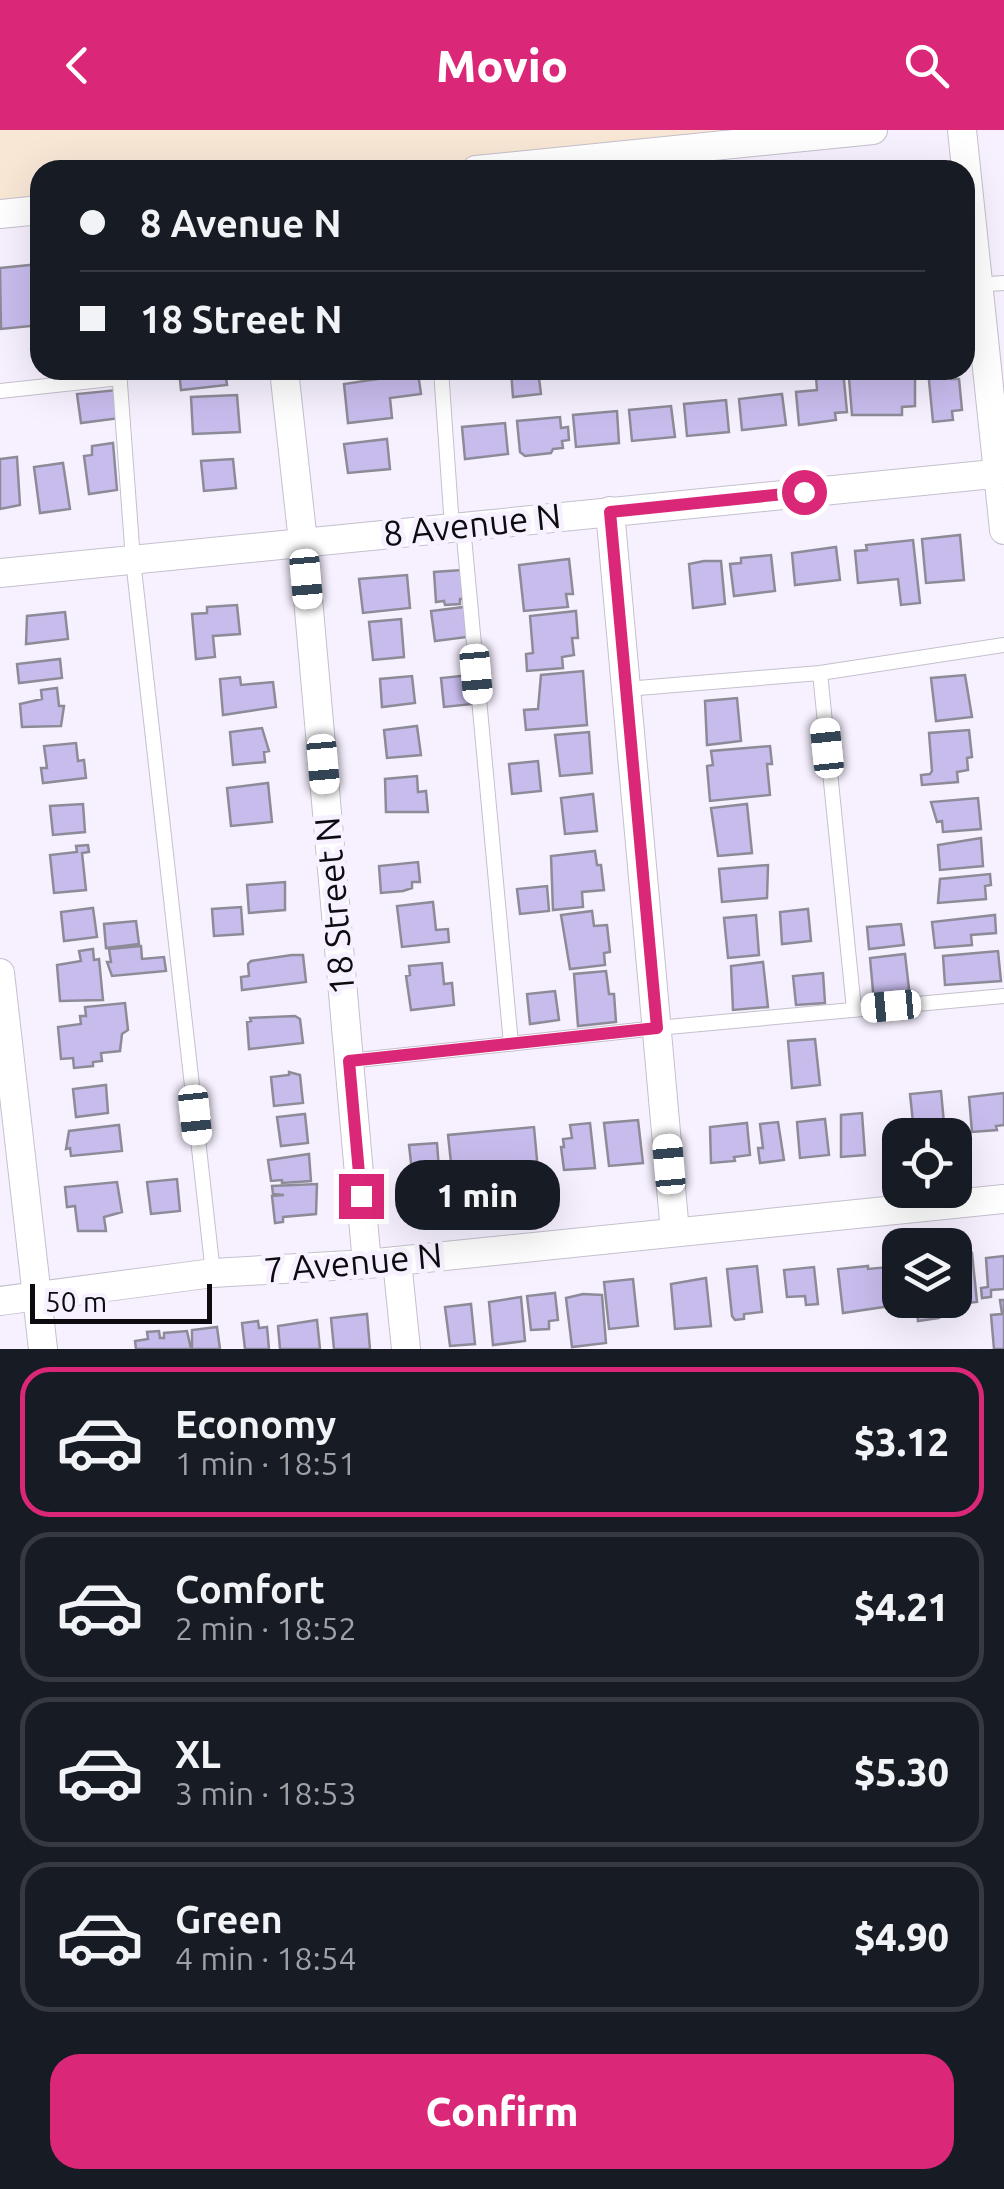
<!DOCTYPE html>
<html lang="en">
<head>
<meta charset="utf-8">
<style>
  :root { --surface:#171b24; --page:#242831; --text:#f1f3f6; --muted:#9ea1a6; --line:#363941; --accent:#db2777 }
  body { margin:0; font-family:Ubuntu,sans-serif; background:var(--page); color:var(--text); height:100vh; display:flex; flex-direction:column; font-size:38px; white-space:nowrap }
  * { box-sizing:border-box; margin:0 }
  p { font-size:32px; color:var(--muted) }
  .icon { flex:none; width:55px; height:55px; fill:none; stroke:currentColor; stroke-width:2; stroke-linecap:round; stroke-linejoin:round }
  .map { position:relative; height:1219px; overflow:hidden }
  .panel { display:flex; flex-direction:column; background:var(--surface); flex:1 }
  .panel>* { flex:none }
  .hud { position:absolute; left:30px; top:30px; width:945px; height:220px; border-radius:30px; box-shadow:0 10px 40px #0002; display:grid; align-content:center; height:220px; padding:0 50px; background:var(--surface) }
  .tools { position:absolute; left:882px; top:988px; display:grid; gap:20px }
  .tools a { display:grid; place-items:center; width:90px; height:90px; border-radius:20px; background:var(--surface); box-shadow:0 10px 40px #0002; font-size:50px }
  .scale { position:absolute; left:30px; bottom:25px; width:182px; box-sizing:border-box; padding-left:10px; border:5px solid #0d0b10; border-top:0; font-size:28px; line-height:35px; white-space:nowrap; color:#0d0b10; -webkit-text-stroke:8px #f7f1ff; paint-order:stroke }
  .end { position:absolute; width:45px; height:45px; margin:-22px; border:12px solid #db2777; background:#fff; box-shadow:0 0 0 5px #fff }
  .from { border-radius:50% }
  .bubble { position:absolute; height:70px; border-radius:30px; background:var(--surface); box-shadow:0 10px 40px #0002; font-size:32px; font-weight:800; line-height:70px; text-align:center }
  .car { position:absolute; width:30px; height:60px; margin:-30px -15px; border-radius:12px; box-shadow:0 0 8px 2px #0007; background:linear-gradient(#fff 24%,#345 0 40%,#fff 0 76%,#345 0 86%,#fff 0) }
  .hud b { display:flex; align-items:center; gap:35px; height:95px; font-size:38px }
  .hud b+b { border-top:2px solid var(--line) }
  .hud i { width:25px; height:25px; background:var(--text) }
  ul { padding:18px 0 0; list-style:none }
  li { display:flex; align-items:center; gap:30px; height:150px; margin:0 20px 15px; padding:0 30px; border:5px solid var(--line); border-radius:30px }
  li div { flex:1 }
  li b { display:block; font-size:38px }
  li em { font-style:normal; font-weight:800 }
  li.current { border-color:var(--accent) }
  li>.icon { width:90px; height:90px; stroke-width:1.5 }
  .action { display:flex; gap:20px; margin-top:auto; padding:20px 50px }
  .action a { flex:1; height:115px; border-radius:30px; background:var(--accent); color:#fff; font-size:40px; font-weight:800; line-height:115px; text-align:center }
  header { display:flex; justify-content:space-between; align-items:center; height:130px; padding:0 50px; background:var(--accent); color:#fff; font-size:45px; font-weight:800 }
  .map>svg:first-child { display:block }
  .education { fill:#f9e7d6 }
  .building { fill:#c8bced; stroke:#8e8b98; stroke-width:2.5 }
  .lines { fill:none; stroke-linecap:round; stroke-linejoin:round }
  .lane-casing { stroke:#c5c0cd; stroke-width:16 }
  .street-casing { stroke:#c5c0cd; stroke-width:30 }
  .lane { stroke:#fff; stroke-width:14 }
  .street { stroke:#fff; stroke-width:28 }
  .route { stroke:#db2777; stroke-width:12 }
  .labels { text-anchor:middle; stroke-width:10; stroke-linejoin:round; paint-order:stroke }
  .street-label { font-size:35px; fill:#0d0b10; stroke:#f7f1ff }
</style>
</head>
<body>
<header><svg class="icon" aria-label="back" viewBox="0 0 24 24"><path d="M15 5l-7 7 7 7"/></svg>Movio<svg class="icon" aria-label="search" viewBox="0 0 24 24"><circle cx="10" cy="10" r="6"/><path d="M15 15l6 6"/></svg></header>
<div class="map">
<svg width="1004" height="1219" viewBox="0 0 1004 1219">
  <rect width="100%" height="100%" fill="#f7f1ff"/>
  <path class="education" d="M0,0H736L737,14L454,40H40V80L0,84Z"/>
  <path class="building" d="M40,134V195L1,199L0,138Z
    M179,240H225L227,255L181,260Z
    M511,240H538L541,264L513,267Z
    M830,240H843L847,282L835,283L836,290L799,295L796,262L817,260L816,246L831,245Z
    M899,240H915V276L902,277V285H852L849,248L900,245Z
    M928,240H950L951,249H959L962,280L952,281L953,290L933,292Z
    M418,243L421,264L390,268L392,288L348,293L344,254Z
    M117,260L120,288L81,293L77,264Z
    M782,264L786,295L742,300L739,269Z
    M237,265L240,302L193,304L191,267Z
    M726,270L729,302L687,306L684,274Z
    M671,276L675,307L632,311L629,280Z
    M617,281L619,313L576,317L573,285Z
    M560,287L561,298L568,297L569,310L562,311L563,318L553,319L551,323L525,326L520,322L517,291Z
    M505,293L508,324L465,329L462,297Z
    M387,309L390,339L348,343L344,314Z
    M113,313L117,360L89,364L84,326L92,325V316Z
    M17,327L20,375L0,379V329Z
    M233,329L236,358L204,361L201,331Z
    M63,333L70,379L40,383L34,337Z
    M960,405L964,450L926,453L922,409Z
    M913,410L920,473L901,475L898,449L858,453L855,421L867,420L866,415Z
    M836,417L840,450L795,455L792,423Z
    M771,425L775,461L734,466L730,434L741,433V428Z
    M569,429L573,464H566L568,477L524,481L519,435Z
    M704,431H721L725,474L693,478L689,434Z
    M462,440L464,469H460V474L445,475L444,471L436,472L434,442Z
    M407,445L410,478L363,483L359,449Z
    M237,475L240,504L213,506L215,527L196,529L192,484L207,483V477Z
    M464,477L467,507L435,511L431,481Z
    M576,481L578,508H572L574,525L562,527L563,538L527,541L526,524L533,523L530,486Z
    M65,482L68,509L26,514L27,486Z
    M401,489L404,527L373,530L369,492Z
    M60,529L62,548L19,553L17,534Z
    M583,541L587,595L526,600L524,580L538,579L541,545Z
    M470,545L473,574L444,577L441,548Z
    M965,545L972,587L936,591L931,548Z
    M412,546L415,573L382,577L380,549Z
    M240,547L241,555L273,552L276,577L223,585L220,549Z
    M57,558L59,576H64L61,596L22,597L20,574L42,569L41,560Z
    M737,568L741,611L707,615L705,571Z
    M417,596L421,625L387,628L384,600Z
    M262,598L269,621L264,622L265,632L233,635L230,602Z
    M969,600L972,627L967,628L968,640L957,642L958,652L922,655L921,645L930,644L932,641L929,603Z
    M589,602L592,643L560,646L555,605Z
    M76,613L78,631L84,630L86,648L43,653L41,638H47L44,616Z
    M770,616L772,634H767L770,665L710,671L707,636L713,635L711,621Z
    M538,631L541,661L512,664L509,634Z
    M417,646L418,662L426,661L428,682H386L385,649Z
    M268,653L272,692L231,696L227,658Z
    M593,664L597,701L565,704L561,668Z
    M978,668L981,699L943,702L942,691L937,692L931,672Z
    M83,674L85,702L53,705L50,676Z
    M747,674L752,723L718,726L711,678Z
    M981,708L983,736L940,740L938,715Z
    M88,715L89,722L82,723L86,760L54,763L50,725L77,722L76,716Z
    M595,721L597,735H601L604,760L582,762L583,777L553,780L551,726Z
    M418,732L420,752H412V758L403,761L381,763L379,736Z
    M768,735L767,768L722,772L719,739Z
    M990,744L991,755L985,756L986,769L938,773L940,749Z
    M285,752V780L249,783L247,755Z
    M547,756L549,781L520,784L517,759Z
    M433,772L436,800L448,799L449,812L402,817L397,776Z
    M241,777L243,804L214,806L212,779Z
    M93,778L97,807L64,811L61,782Z
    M808,779L811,811L782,814L780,782Z
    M592,781L594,796L607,795L610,822L604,823L605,835L570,839L561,785Z
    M756,785L759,825L728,828L724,788Z
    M995,785L996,803L971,805L972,815L935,818L932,792Z
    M136,791L139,814L106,818L104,794Z
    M901,794L904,815L869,819L867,797Z
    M141,816L142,829L164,827L166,841L112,846L107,832H111L109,819Z
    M93,819L94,830L99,829L103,870L60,871L57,835L81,831L79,821Z
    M998,821L1001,851L945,855L943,826Z
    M905,824L910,868L874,872L870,828Z
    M292,825H303L306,852L242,860L241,847L249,846L248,834L251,831Z
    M763,832L768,877L733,880L731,836Z
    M442,833L444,854L452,853L454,875L411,880L406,846L410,845L409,836Z
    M606,841L609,864H614L616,892L578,896L574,844Z
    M823,843L825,873L796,875L793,846Z
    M555,861L559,890L530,894L527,864Z
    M125,873L128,900L122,904L120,921L101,923L102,931L93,932V936L74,938L73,928L61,929L58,897L81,894L80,886H86L85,877Z
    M295,886L300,889L303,913L249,919L247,892L251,891L250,888Z
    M815,909L820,955L792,958L788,911Z
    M289,942L300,945L303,973L274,976L271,947L289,945Z
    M106,955L108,983L76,987L73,959Z
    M941,961L945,1004L914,1002L910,964Z
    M1004,963V995L996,996L997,1000L972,1002L969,967Z
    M862,983L865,1025L841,1027V985Z
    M305,984L308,1013L281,1016L277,987Z
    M825,989L829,1025L800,1028L797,992Z
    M638,990L643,1033L609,1036L604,993Z
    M778,992L784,1030L760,1033L758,1018H763L760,994Z
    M590,993L595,1038L564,1040L561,1017H564L563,1009L572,1008L570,995Z
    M747,993L750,1025L734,1027L735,1031L711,1033L710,997Z
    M119,995L122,1021L71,1026L70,1018L66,1019L69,1001Z
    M534,997L539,1052L454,1061L448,1005Z
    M437,1013L441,1066L415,1069L409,1015Z
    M309,1024L311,1051L282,1053V1050L271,1051L268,1030Z
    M177,1049L180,1081L151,1084L147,1052Z
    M117,1052L122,1082L104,1087L106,1101H78L75,1076L67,1077L65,1057Z
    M317,1054L316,1084L283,1087V1092L275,1093L272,1066L284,1065L273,1064L272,1056Z
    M972,1123L977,1172L937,1176L939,1188L918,1191L916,1170H955V1125Z
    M1004,1126V1159L991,1160V1167L982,1168L981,1158L988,1157L986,1128Z
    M757,1136L762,1182L744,1184V1189L735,1190L732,1186L727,1139Z
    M868,1136V1139L900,1136V1170L911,1173L843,1183L838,1139Z
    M814,1137L818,1174L806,1175L805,1166L787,1167L784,1140Z
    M706,1148L711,1196L675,1199L671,1154Z
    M633,1149L638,1196L609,1199L604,1152Z
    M555,1163L558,1190L549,1191V1199L531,1200L527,1166Z
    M583,1164L602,1165L606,1213L572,1217L566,1168Z
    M521,1167L525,1211L493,1215L489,1172Z
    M1000,1170H1004V1219H994L991,1185L1002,1184Z
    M471,1174L475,1214L450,1216L445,1177Z
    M367,1184L370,1219H334L331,1188Z
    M317,1190L320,1219H280L278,1196Z
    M258,1191L259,1198L267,1197L269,1219H245L242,1193Z
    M217,1197L220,1219H192V1200Z
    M159,1201L160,1208H164V1203L187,1201L191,1219H136L135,1211L148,1209L147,1202Z"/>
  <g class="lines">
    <g class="lane-casing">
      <path id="lane" d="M975,155L1004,153
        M119,240L133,430L213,1143
        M441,240L452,397
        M0,261L120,248
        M463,396L511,914
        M820,543L854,879
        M626,559L820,543L1004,515
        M349,931L657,898L1004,866"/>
    </g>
    <g class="street-casing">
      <path id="street" d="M962,0L1004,400
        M476,40L873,0
        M0,84L40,80
        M284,240L303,412L367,1134
        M610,381L675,1102
        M0,443L1004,343
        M0,843L43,1219
        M397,1131L406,1219
        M0,1171L213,1143L367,1134L1004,1069"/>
    </g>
    <use href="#lane" class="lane"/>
    <use href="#street" class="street"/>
  </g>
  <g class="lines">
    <path class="route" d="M361,1066L349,931L657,898L610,382L804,362"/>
  </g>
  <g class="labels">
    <g class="street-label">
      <text transform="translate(472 395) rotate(-6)" y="12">8 Avenue N</text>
      <text transform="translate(335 776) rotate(-95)" y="12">18 Street N</text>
      <text transform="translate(353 1133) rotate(-5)" y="12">7 Avenue N</text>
    </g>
  </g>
</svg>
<div class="tools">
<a><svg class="icon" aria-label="locate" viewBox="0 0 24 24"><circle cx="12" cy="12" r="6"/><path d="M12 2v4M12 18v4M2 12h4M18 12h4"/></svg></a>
<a><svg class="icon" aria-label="layers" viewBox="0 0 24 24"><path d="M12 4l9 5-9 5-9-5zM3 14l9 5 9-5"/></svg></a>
</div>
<div class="scale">50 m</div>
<i class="end from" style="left:804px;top:362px"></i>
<i class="end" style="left:361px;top:1066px"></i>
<div class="bubble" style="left:395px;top:1030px;width:165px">1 min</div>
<i class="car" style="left:306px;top:449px;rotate:175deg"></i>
<i class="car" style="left:476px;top:544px;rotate:175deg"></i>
<i class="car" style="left:827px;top:618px;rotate:354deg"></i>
<i class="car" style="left:323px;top:634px;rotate:175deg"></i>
<i class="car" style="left:891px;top:876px;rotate:265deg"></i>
<i class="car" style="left:195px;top:985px;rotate:174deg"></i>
<i class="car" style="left:669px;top:1034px;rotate:355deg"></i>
<div class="hud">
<b><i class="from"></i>8 Avenue N</b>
<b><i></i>18 Street N</b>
</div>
</div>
<section class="panel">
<ul>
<li class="current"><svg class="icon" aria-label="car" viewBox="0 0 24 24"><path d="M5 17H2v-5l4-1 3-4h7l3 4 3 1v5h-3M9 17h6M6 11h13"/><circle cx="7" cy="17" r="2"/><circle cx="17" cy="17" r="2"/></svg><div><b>Economy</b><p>1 min · 18:51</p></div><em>$3.12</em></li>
<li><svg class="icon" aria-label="car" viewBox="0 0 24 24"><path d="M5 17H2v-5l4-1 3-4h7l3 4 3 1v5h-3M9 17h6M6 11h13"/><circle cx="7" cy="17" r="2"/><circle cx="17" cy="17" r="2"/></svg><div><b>Comfort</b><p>2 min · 18:52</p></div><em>$4.21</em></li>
<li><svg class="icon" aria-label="car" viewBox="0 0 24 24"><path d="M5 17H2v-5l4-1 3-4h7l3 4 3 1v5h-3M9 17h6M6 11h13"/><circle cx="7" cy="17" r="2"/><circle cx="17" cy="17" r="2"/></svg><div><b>XL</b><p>3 min · 18:53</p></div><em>$5.30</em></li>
<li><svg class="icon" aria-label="car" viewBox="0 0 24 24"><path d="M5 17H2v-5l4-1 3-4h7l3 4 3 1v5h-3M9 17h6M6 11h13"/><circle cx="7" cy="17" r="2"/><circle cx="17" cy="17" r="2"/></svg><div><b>Green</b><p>4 min · 18:54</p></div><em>$4.90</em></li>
</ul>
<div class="action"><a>Confirm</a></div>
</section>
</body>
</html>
